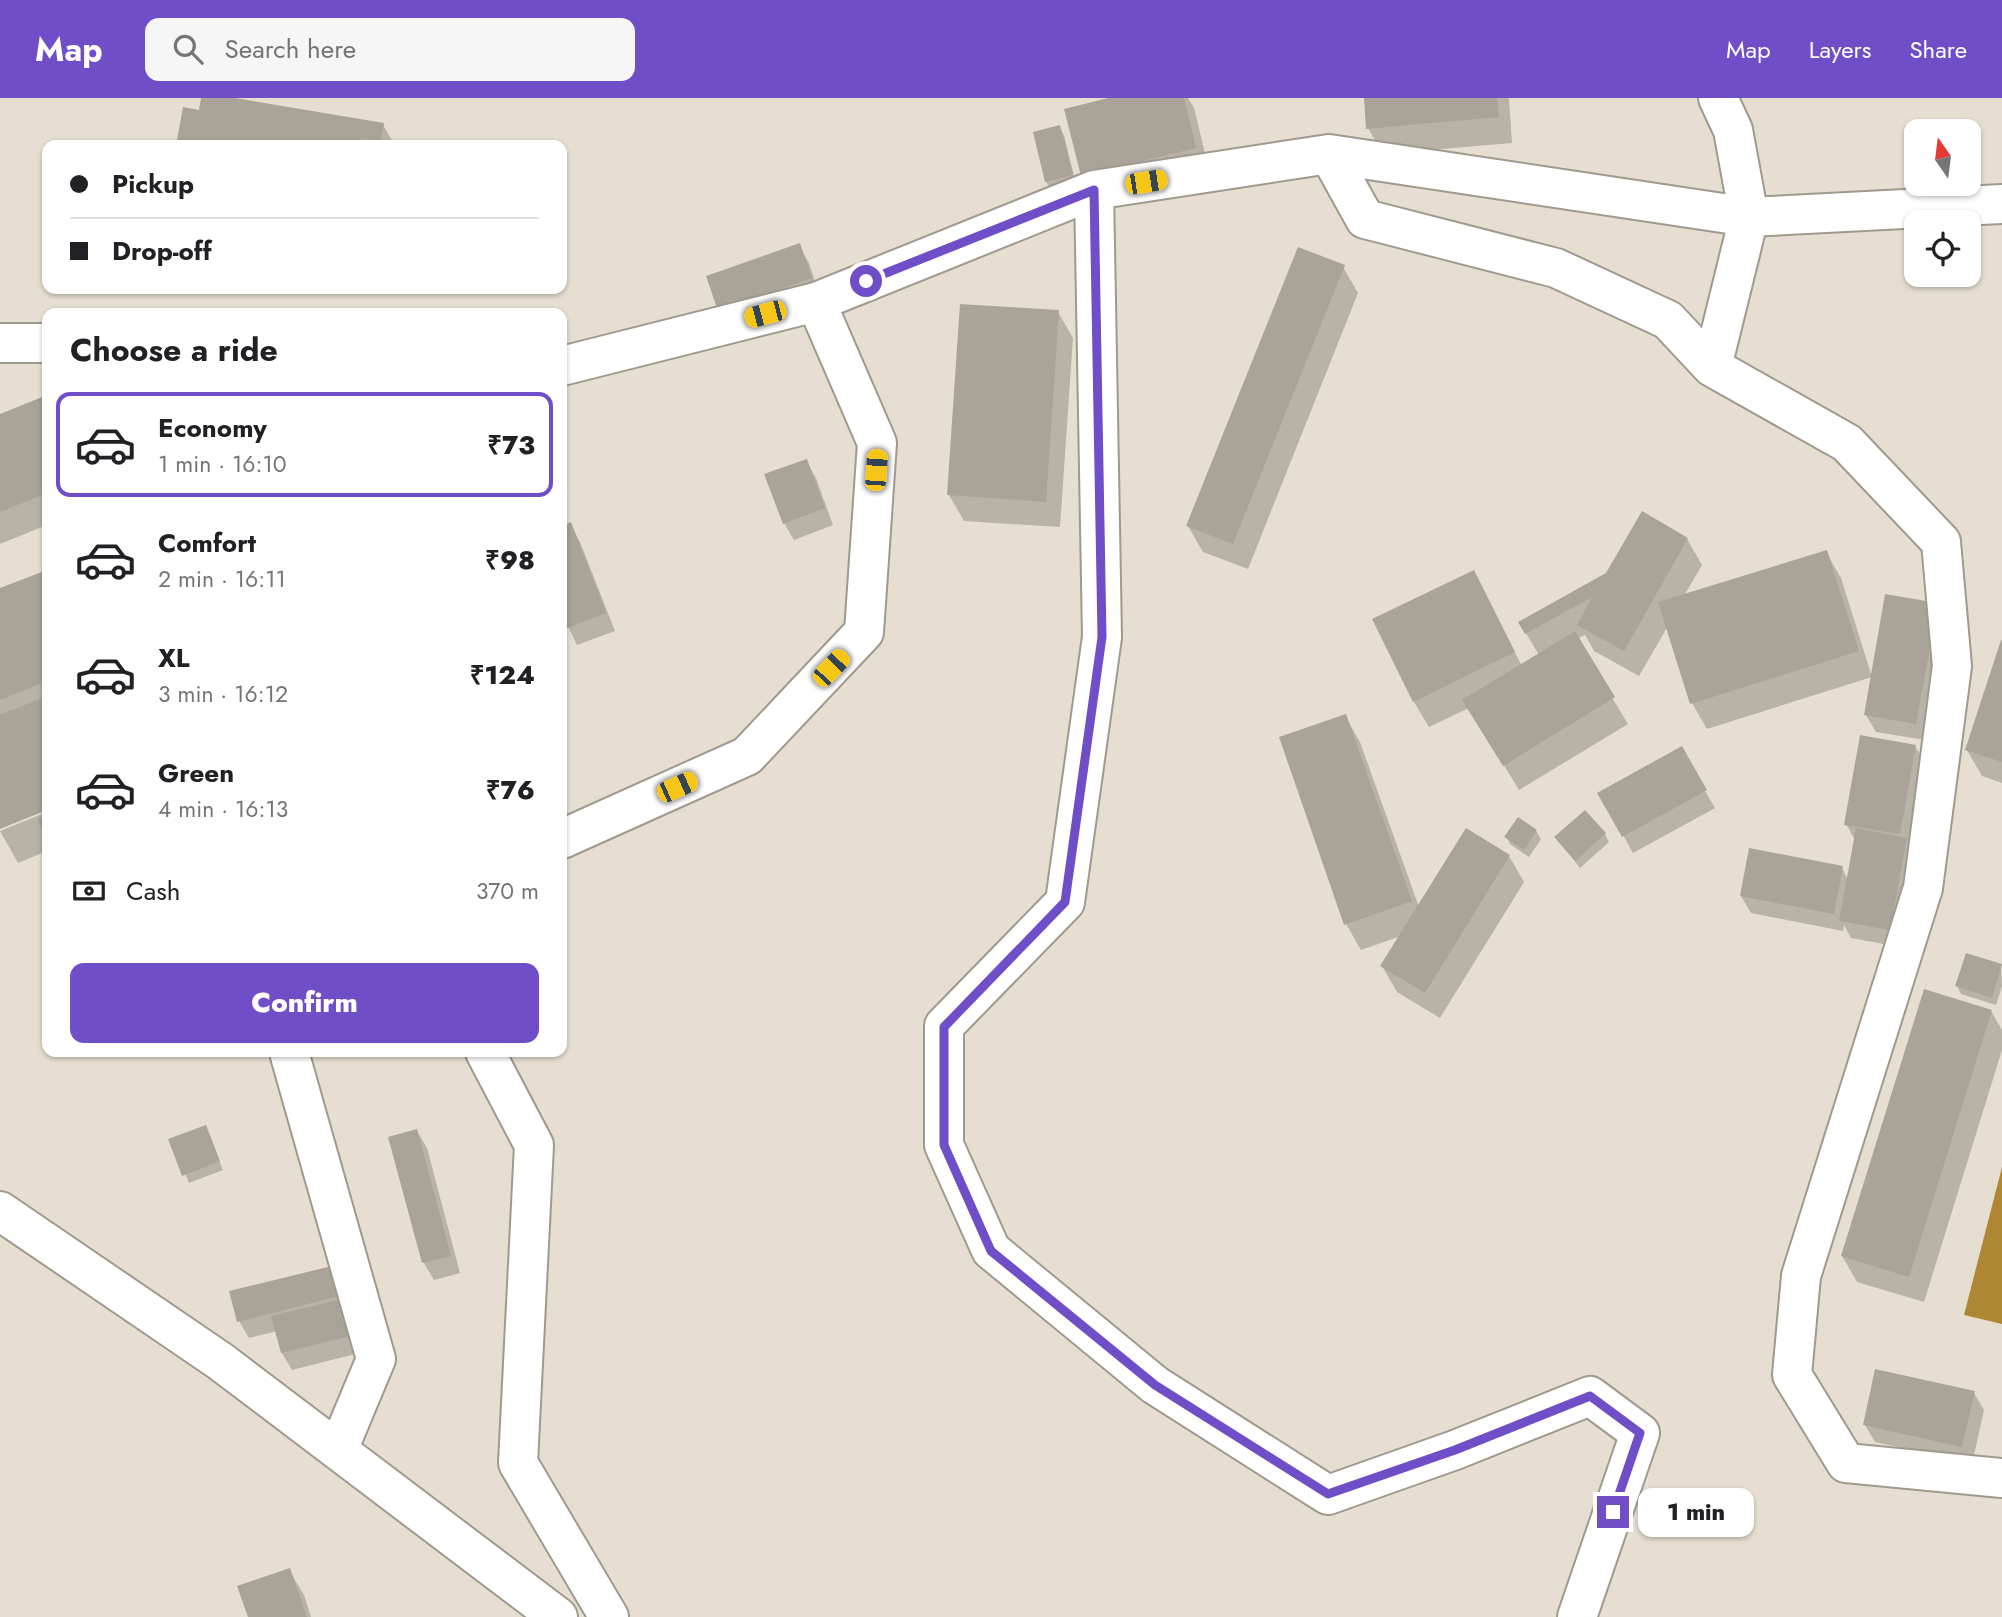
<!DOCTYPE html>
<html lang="en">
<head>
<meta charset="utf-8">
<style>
  :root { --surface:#fff; --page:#f6f6f6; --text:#202124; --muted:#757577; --line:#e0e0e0; --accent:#704ec7 }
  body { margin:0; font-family:Jost,sans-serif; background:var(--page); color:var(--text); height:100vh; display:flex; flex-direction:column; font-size:26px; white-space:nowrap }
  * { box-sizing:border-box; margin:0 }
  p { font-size:23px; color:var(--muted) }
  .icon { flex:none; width:38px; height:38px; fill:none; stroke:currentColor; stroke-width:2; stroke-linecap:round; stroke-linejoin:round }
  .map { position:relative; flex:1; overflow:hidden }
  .details { position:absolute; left:42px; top:210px; width:525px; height:749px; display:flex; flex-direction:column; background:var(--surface); border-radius:14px; box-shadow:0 2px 5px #0004 }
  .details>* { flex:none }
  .hud { position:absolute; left:42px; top:42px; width:525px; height:154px; border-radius:14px; box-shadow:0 2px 5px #0004; display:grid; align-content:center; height:154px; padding:0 28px; background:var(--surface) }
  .needle { width:46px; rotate:346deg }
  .controls { position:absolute; left:1904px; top:21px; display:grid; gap:14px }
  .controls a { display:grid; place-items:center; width:77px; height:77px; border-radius:14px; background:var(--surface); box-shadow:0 2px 5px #0004; font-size:35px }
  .end { position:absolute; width:32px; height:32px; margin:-16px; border:9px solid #704ec7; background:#fff; box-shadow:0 0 0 4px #fff }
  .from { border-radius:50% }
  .bubble { position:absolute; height:49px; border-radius:14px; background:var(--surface); box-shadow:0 2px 5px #0004; font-size:23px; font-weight:800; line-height:49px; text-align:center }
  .car { position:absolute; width:21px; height:42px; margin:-21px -10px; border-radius:9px; box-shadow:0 0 5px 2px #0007; background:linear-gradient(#f5c518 24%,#345 0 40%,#f5c518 0 76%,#345 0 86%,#f5c518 0) }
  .hud b { display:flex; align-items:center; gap:24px; height:66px; font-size:26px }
  .hud b+b { border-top:2px solid var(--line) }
  .hud i { width:18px; height:18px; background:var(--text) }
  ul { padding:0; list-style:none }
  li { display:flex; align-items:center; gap:21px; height:105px; margin:0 14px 10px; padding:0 14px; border:4px solid transparent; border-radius:14px }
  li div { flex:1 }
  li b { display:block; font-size:26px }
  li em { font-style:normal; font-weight:800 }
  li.current { border-color:var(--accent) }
  li>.icon { width:63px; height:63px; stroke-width:1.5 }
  h2 { padding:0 28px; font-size:32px; line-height:84px }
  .pay { display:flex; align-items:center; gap:18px; height:77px; padding:0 28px; font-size:26px }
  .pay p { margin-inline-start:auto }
  .action { display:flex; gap:14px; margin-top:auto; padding:14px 28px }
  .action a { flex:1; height:80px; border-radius:14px; background:var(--accent); color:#fff; font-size:28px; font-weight:800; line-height:80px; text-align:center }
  header { display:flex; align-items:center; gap:42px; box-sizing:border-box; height:98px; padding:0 35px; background:var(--accent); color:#fff }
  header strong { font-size:33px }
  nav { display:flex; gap:38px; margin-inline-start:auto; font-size:24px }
  .search { width:490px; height:63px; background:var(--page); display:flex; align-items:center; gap:18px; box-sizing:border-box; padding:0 24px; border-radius:14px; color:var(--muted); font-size:26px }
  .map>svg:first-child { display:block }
  .water { fill:#ae8634 }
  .shadow { fill:#0003 }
  .building { fill:#aaa397 }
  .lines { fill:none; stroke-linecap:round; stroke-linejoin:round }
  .minor-casing { stroke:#a0998d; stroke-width:42 }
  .minor { stroke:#fff; stroke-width:38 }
  .route { stroke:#704ec7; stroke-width:9 }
</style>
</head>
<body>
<header>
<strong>Map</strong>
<div class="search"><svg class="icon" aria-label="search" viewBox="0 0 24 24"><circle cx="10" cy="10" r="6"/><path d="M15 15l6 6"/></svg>Search here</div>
<nav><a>Map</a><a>Layers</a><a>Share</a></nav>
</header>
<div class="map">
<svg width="2002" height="1519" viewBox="0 0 2002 1519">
  <rect width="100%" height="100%" fill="#e6dfd1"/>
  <path class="water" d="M2002,1069V1226L1964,1217Z"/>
  <path class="shadow" d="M203,0H225L383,27L395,47H182L179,42L200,14Z
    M1115,0H1188L1194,10L1210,76L1082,77Z
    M1366,0H1509L1512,45L1383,56L1368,30Z
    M1059,29L1064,37L1076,86L1051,92L1046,84L1035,35Z
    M799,148L809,165L820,198L719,212Z
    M1343,169L1358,195L1248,471L1203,454L1188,428Z
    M1058,214L1073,240L1060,429L964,423L949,397Z
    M47,299V427L0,446V318Z
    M806,363L816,380L833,427L794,442L784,425Z
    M570,426L580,444L615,533L577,547L562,516V430Z
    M1687,441L1702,467L1684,498L1826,454L1841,480L1872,579L1707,631L1692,605L1668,528L1639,578L1594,553L1585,537L1577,541L1628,626L1519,692L1469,610L1429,629L1414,604L1374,522L1473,474L1522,568L1539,557L1520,525Z
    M47,473V710L0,729V492Z
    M1947,524L1925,642L1876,634L1866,617Z
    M2002,546V685L1982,678L1967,652Z
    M1345,618L1360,644L1419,809L1509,758L1524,784L1440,920L1397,894L1382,868L1401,838L1361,852L1346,826Z
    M1915,648L1925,665L1900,849L1851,840L1844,827L1843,833L1751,815L1741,798L1842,770L1848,782L1855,742L1846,726Z
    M1681,651L1715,710L1633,755L1600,696Z
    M47,714V753L18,765L0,733Z
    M1585,714L1605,736L1609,744L1580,770L1556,739Z
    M1536,733L1541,741L1529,759L1511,747L1506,739Z
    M2001,868L2002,888L1996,907L1961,896L1957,888Z
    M1991,913L2002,932V952L1924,1204L1857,1184L1842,1158Z
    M206,1029L223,1072L189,1085L171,1042Z
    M417,1033L427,1050L460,1175L434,1182L424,1165L390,1040Z
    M331,1170L363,1254L292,1272L282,1255L277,1233L249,1240L239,1223Z
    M1974,1295L1984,1312L1972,1366L1875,1344L1865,1327Z
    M289,1472L304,1497L311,1519H250Z"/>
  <path class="building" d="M201,0H235L384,25L381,43L360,40L359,47H206L177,42L183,9L199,12Z
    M1108,0H1184L1196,50L1081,78L1064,11Z
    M1364,0H1497L1499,19L1366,31Z
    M1060,27L1073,77L1045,84L1033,34Z
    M800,145L812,180L718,213L706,178Z
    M1298,149L1345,167L1233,446L1186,428Z
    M960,206L1059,212L1046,404L947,397Z
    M47,297V395L0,414V316Z
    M807,361L825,410L783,426L764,376Z
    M1642,413L1688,440L1624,553L1577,527L1592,499L1525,536L1518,524L1606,475Z
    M571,424L606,515L565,531L562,521V428Z
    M1827,452L1859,553L1690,606L1658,504Z
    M47,472V583L0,602V490Z
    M1474,472L1515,554L1413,604L1372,521Z
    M1885,496L1938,505L1916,626L1864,617Z
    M1575,533L1615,599L1503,668L1462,602Z
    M2001,542H2002V664L1965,652Z
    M47,598V712L0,731V617Z
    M1346,616L1412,803L1344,827L1279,639Z
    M1860,637L1916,647L1900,736L1844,727Z
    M1682,648L1707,692L1622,739L1597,695Z
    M1585,712L1606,735L1575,763L1554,739Z
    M47,717V744L38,721Z
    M1518,719L1537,732L1524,752L1504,739Z
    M1466,730L1510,757L1425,895L1380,868Z
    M1856,730L1907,740L1890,832L1839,823Z
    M1749,750L1843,768L1834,816L1740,798Z
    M1966,855L2002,866L1992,900L1955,888Z
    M1924,891L1992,912L1909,1179L1841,1158Z
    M206,1027L220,1063L182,1078L168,1041Z
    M417,1031L451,1158L422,1165L388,1039Z
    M332,1168L339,1198L237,1224L229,1193Z
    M346,1200L355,1237L281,1255L271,1218Z
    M1875,1271L1975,1293L1962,1349L1863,1327Z
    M290,1470L307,1519H248L237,1488Z"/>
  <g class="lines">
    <g class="minor-casing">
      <path id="minor" d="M1718,0L1733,32L1749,119L1712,269L1847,345L1941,444L1952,568L1923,790L1801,1178L1792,1277L1846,1365L2002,1380
        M1329,56L1365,121L1556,170L1668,222L1712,269
        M1094,92L1102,539L1065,804L944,928V1047L991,1152L1155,1287L1328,1397L1455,1352L1590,1298L1640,1335L1577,1519
        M0,245H47
        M562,268L816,204L1094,92L1329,56L1749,119L2002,106
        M562,741L747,658L864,534L877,345L816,204
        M289,954L376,1261L338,1352
        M485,954L534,1047L518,1365L609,1519
        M0,1113L220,1263L558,1519"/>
    </g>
    <use href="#minor" class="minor"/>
  </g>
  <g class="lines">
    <path class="route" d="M866,183L1094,92L1102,539L1065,804L944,929V1047L991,1153L1155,1287L1328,1396L1455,1352L1590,1298L1640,1335L1613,1414"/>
  </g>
</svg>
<div class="controls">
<a><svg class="needle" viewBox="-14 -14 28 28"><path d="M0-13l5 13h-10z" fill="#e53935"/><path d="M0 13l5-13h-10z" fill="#757577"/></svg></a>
<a><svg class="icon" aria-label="locate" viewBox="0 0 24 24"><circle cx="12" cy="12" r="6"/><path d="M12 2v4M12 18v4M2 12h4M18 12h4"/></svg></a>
</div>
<i class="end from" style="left:866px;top:183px"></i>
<i class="end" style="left:1613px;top:1414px"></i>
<div class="bubble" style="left:1638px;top:1390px;width:116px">1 min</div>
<i class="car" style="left:1146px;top:84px;rotate:81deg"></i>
<i class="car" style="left:765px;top:216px;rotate:255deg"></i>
<i class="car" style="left:876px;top:372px;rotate:4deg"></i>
<i class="car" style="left:831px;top:570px;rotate:44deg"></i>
<i class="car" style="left:677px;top:689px;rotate:66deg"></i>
<div class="hud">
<b><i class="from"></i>Pickup</b>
<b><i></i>Drop-off</b>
</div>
<section class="details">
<h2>Choose a ride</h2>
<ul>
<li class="current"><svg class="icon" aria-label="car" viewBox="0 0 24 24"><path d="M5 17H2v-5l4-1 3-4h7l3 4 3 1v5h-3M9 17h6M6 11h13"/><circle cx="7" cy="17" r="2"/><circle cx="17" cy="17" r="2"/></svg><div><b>Economy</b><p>1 min · 16:10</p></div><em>₹73</em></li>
<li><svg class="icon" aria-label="car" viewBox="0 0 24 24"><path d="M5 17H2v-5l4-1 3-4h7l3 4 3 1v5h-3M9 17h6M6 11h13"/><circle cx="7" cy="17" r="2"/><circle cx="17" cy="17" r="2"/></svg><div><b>Comfort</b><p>2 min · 16:11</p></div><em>₹98</em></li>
<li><svg class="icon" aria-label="car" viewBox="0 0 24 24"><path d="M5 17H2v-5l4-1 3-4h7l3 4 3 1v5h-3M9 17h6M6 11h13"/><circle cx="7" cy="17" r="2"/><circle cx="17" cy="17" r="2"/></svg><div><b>XL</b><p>3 min · 16:12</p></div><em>₹124</em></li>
<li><svg class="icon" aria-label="car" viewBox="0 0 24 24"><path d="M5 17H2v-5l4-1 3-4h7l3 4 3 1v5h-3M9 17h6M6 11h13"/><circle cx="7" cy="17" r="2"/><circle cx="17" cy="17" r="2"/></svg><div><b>Green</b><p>4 min · 16:13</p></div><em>₹76</em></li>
</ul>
<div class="pay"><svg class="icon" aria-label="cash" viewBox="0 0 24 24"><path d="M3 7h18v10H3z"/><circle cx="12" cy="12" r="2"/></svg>Cash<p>370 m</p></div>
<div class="action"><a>Confirm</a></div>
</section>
</div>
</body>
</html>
